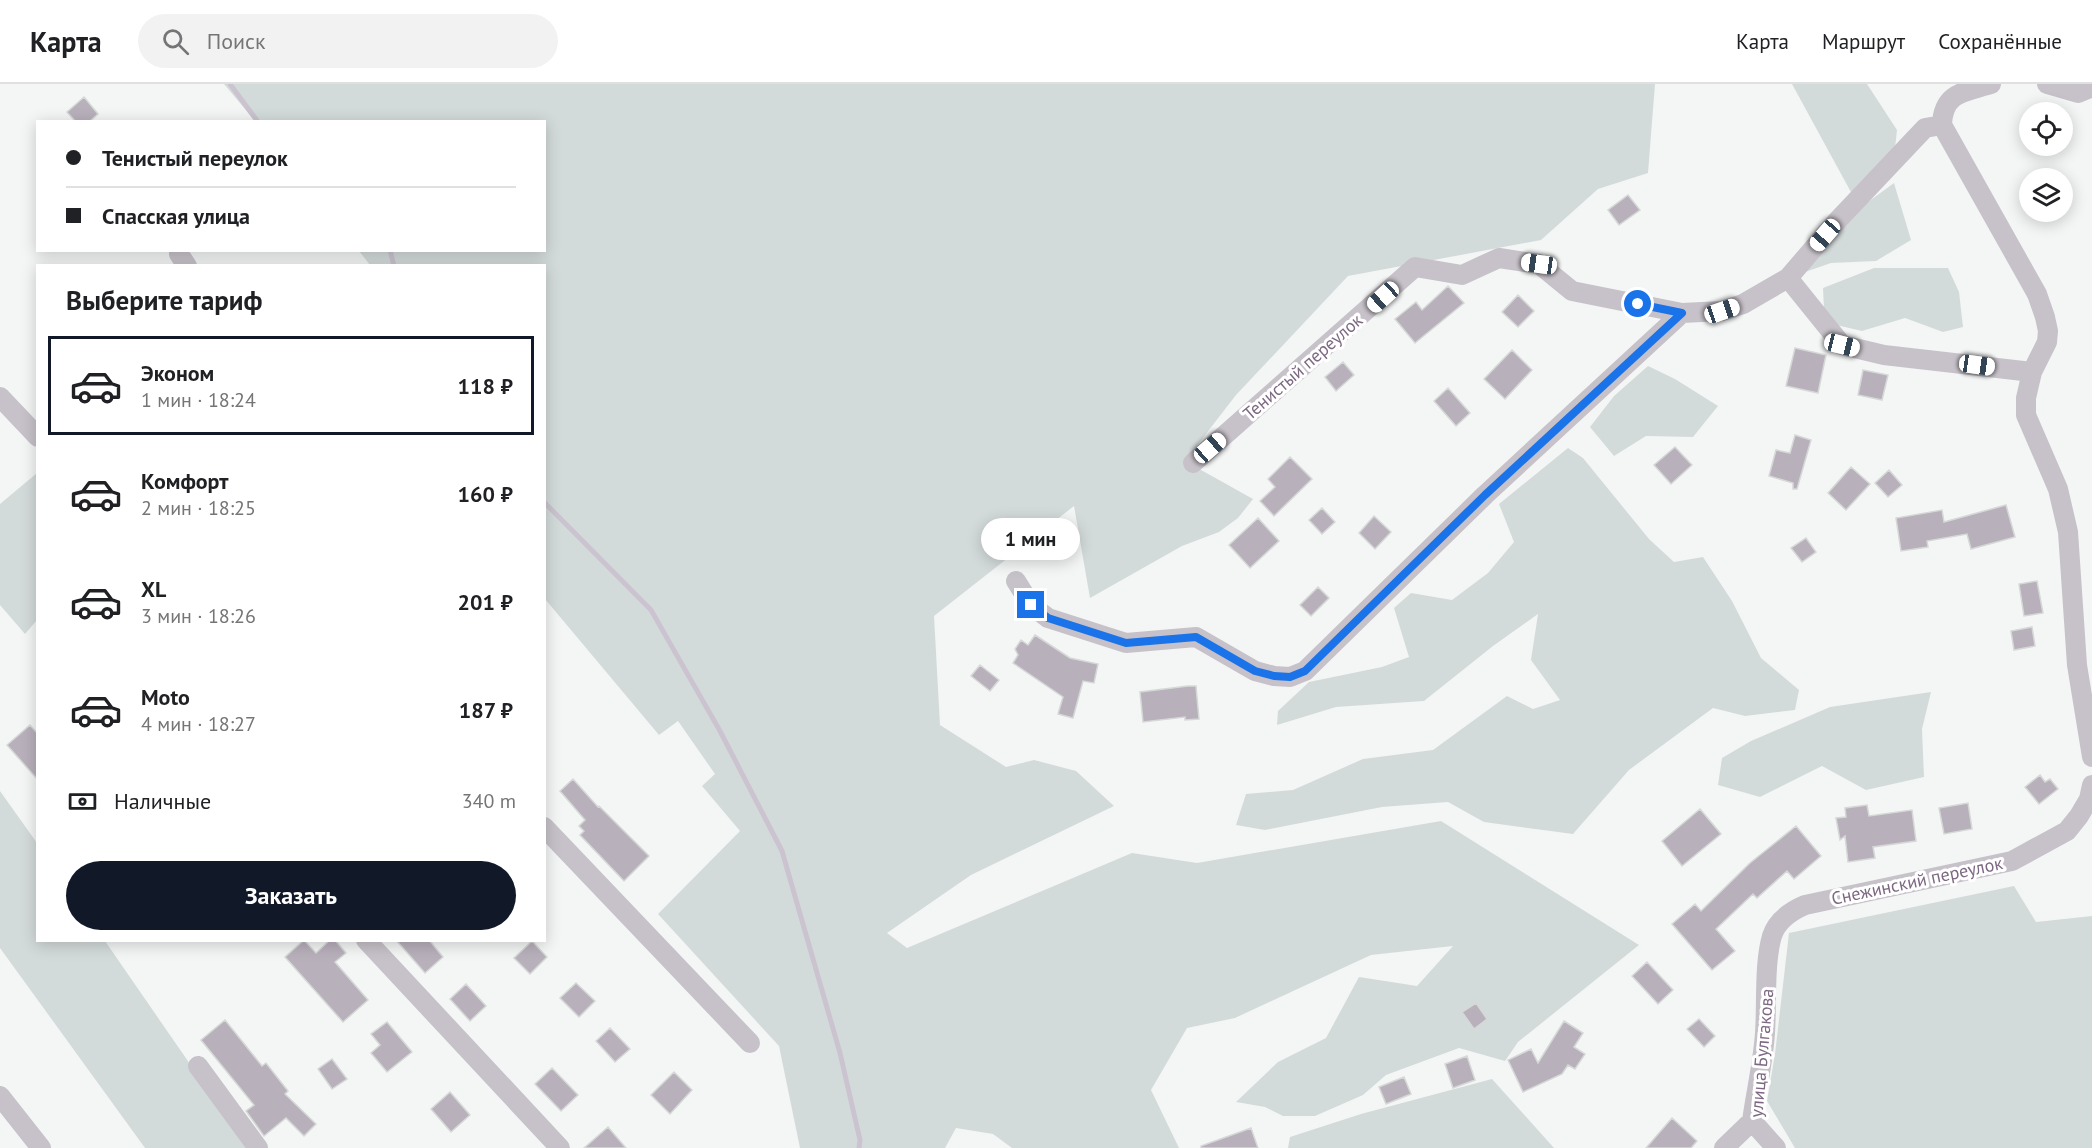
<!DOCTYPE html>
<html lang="ru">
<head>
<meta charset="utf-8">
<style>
  :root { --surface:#fff; --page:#f2f2f2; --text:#202124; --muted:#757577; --line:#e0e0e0; --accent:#111827 }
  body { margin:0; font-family:"PT Sans",sans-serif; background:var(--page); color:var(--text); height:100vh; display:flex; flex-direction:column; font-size:22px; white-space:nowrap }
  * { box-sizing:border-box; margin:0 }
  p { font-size:20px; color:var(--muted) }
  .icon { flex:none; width:33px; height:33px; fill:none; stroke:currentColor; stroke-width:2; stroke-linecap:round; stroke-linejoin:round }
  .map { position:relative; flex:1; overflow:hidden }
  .details { position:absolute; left:36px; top:180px; width:510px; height:678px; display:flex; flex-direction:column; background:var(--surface); border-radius:0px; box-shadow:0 3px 15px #0003 }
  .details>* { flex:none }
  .top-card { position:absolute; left:36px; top:36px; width:510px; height:132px; border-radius:0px; box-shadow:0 3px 15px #0003; display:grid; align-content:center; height:132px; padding:0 30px; background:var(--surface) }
  .fabs { position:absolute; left:2019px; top:18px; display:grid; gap:12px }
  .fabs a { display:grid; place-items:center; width:54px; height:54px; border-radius:50%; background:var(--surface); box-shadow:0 3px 15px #0003; font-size:30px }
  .end { position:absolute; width:27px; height:27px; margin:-14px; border:8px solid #1a73e8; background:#fff; box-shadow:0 0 0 3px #fff }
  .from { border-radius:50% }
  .bubble { position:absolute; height:42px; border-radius:21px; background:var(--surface); box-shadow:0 3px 15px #0003; font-size:20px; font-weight:800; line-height:42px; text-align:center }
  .car { position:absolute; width:18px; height:36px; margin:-18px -9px; border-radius:8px; box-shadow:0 0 4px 2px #0007; background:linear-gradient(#fff 24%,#345 0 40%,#fff 0 76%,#345 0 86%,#fff 0) }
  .top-card b { display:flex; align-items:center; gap:21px; height:57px; font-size:22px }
  .top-card b+b { border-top:2px solid var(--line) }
  .top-card i { width:15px; height:15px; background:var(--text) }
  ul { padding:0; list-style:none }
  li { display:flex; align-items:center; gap:18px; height:99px; margin:0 12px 9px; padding:0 18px; border:3px solid transparent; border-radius:0px }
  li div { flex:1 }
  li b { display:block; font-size:22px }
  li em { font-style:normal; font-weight:800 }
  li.on { border-color:var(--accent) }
  li>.icon { width:54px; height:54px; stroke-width:1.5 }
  h2 { padding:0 30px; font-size:27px; line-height:72px }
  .pay { display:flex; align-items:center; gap:15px; height:66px; padding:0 30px; font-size:22px }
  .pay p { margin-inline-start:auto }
  .cta { display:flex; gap:12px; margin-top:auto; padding:12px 30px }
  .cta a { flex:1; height:69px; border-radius:36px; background:var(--accent); color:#fff; font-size:24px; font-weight:800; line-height:69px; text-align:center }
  header { display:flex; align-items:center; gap:36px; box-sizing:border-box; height:84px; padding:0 30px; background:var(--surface); border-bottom:2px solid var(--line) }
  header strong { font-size:28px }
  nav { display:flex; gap:33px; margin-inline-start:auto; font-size:21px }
  .search { width:420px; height:54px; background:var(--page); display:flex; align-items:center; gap:15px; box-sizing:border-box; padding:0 21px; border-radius:33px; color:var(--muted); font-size:22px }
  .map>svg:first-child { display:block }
  .green { fill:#d3dbda }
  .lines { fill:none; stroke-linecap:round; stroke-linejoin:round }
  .stream { stroke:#cbc4d0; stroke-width:5 }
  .building { fill:#b8b0bb; stroke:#d6d8d7; stroke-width:1.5 }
  .minor { stroke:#c7c2c9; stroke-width:20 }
  .route { stroke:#1a73e8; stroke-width:8 }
  .labels { text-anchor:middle; stroke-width:6; stroke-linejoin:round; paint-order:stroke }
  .street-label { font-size:18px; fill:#7c6882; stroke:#fff }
</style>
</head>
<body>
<header>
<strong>Карта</strong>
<div class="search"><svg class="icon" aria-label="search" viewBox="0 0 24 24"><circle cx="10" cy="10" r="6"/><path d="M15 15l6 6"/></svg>Поиск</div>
<nav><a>Карта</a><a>Маршрут</a><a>Сохранённые</a></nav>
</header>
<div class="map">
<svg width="2092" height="1064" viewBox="0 0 2092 1064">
  <rect width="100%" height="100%" fill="#f4f6f5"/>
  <path class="green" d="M224,0H1655L1648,89L1598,105L1541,156L1348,192L1236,311L1185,377L1253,415L1238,434L1219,448L1182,462L1090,514L1074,422L934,532L940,641L1006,683L1034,676L1076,687L1114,722L971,791L887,849L907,864L1132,769L1197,779L1441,737L1639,861L1518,958L1505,977L1459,964L1386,991L1363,1011L1315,1032H1283L1265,1023L1236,1018L1278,978L1326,954L1359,893L1417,902L1453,862L1371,871L1235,934L1187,944L1151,1006L1179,1064H1012L993,1050L956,1044L945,1064H800L779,962L658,830L740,747L702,702L715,690L678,637L659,651L545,515L544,182L370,181L359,167L544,166V38L255,37Z
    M1792,0H1867L1897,46L1895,64L1852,110Z
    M1894,99L1911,156L1876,177L1831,179L1805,188L1857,126Z
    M1874,184H1948L1959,208L1963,243L1943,248L1905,234L1862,247L1832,240L1824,225L1823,204Z
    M1648,282L1675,295L1718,322L1693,353L1646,352L1614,372L1590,343L1614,312Z
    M1568,364L1583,374L1649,455L1674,478L1703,473L1732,517L1761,574L1799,606L1795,626L1745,632L1713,624L1629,686L1573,750L1484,738L1448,718L1382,723L1265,746L1236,741L1246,710L1293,706L1363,675L1433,666L1507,612L1533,625L1560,616L1531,576L1538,530L1493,562L1424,617L1336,623L1277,641L1278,627L1309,598L1382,583L1409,573L1394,524L1411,509L1452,516L1488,489L1514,458L1499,420Z
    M37,389V536L25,550L0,521V420Z
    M1931,608L1922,645L1924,693L1866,706L1822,682L1760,713L1718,701L1722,674L1751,657L1830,623Z
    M0,707L37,759L38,856L105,857L248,1064H145L0,864Z
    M2014,802L2036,838L2092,832V1064H1795L1767,1017L1775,970L1789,849Z
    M1492,995L1554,1064H1288L1290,1053L1361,1030Z"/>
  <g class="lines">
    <path class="stream" d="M230,0L258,38
      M390,166L394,182
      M544,418L651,526L720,647L782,767L840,969L860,1056L859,1064"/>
  </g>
  <path class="building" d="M84,13L98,30L89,38H76L67,28Z
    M1628,111L1640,126L1619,141L1608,126Z
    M1448,202L1464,219L1415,259L1395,235L1416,218L1422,226Z
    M1518,211L1534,227L1518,243L1502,228Z
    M1795,264L1826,271L1818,309L1786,302Z
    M1512,266L1532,286L1505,315L1484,295Z
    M1343,278L1354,291L1336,307L1325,293Z
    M1863,286L1888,291L1882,316L1858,311Z
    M1448,304L1470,329L1456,342L1434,317Z
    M1795,351L1811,356L1797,405H1793V399L1769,392L1776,366L1790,369Z
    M1675,363L1692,381L1671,400L1654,381Z
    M1290,373L1312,395L1274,432L1260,417L1275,403L1268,395Z
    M1851,383L1870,400L1846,426L1828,409Z
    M1889,386L1902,401L1888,413L1875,399Z
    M2006,421L2015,453L1971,465L1967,450L1927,457L1928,463L1901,467L1896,434L1942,426L1944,438Z
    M1322,424L1335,438L1322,450L1309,436Z
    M1374,432L1391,448L1375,465L1359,449Z
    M1258,434L1279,457L1250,484L1229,461Z
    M1806,454L1816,468L1802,478L1791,464Z
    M2037,497L2043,529L2024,532L2019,500Z
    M1318,503L1329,514L1311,532L1300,521Z
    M2032,543L2035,562L2014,566L2011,547Z
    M1035,551L1070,574L1098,580L1094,599L1083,597L1073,634L1058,630L1063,613L1013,579L1018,571L1015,565L1021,556L1028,561Z
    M980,581L999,596L990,607L971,592Z
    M1188,602H1196L1199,635L1185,636V633L1143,638L1140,608Z
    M30,641L38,650V696L7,661Z
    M2040,691L2045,698L2050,695L2058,705L2039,720L2025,703Z
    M573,695L598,723L599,722L649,772L624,797L580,751L584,747L579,742L585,736L560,707Z
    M1968,719L1972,745L1944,750L1939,724Z
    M1867,721L1869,732L1912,726L1916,757L1873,763L1875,774L1848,778L1845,752L1840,756L1836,734L1846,733L1845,724Z
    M1700,725L1721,750L1682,782L1662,757Z
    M1796,742L1821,772L1794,795L1787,787L1757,814L1753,810L1716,845L1735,867L1712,886L1672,840L1695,820L1701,827L1750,779Z
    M304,856L316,869L330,856H335L346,869L335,878L368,916L343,938L285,873Z
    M396,856H429L443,873L425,889Z
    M532,857L547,873L530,890L514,874Z
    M1647,878L1673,906L1658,920L1632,892Z
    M576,899L595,917L579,933L560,914Z
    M466,900L486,922L470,937L450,915Z
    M1476,919L1487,935L1474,945L1462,928Z
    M1699,935L1715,952L1704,963L1687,945Z
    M225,936L262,982L266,979L288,1007L285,1010L316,1040L304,1052L286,1034L264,1052L246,1027L254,1021L201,956Z
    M1564,937L1583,949L1574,963L1585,970L1575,985L1568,981L1562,990L1523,1008L1508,976L1531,965L1538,979Z
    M387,938L412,968L387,988L371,969L380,961L371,950Z
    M610,944L630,965L615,978L596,957Z
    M1467,972L1475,996L1453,1004L1445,980Z
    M332,975L347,995L332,1005L318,985Z
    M552,984L578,1011L561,1027L535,1000Z
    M674,988L692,1006L670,1030L651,1011Z
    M1404,993L1411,1010L1386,1020L1379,1003Z
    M450,1008L470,1031L451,1048L431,1025Z
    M1672,1034L1697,1057L1691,1064H1646Z
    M608,1043L626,1064H584Z
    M1251,1044L1258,1064H1201V1062Z"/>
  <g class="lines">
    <path class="minor" d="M1991,0C1965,8 1943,8 1942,41L2037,210L2045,233L2048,247L2047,258L2032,288L2026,314V331L2058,405L2068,448L2077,581L2092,673
      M2047,0L2078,9L2092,3
      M179,170L187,182
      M1788,194L1842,261L1884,271L2032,288
      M0,313L38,353
      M1193,379L1415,183L1462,191L1499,174L1539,180L1572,207L1682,229
      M1016,497L1031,521L1048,534L1126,559L1196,553L1255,587L1274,592L1290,593L1305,587L1485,411L1682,229L1722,227L1743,220L1788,194L1837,137L1925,44L1942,41
      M544,743L750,959
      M366,856L560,1064
      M198,982L258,1064
      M0,1012L41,1064
      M1724,1064L1752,1037
      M1776,1064L1752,1037C1756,1008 1763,979 1765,949C1767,920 1764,879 1772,852C1777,836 1791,827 1805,821L2012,777L2067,747L2079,732L2089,715L2092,701"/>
  </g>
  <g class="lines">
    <path class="route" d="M1031,521L1048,534L1126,559L1196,553L1255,587L1274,592L1290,593L1305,587L1485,411L1682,229L1638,220"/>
  </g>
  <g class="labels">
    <g class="street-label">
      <text transform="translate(1303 283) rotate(-41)" y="6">Тенистый переулок</text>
      <text transform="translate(1917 797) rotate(-12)" y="6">Снежинский переулок</text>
      <text transform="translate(1762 969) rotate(-85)" y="6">улица Булгакова</text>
    </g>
  </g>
</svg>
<div class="fabs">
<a><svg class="icon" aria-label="locate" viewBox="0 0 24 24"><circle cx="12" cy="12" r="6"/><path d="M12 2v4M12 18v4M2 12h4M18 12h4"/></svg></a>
<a><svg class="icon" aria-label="layers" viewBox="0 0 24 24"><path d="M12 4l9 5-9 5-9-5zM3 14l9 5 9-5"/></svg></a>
</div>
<i class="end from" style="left:1638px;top:220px"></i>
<i class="end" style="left:1031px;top:521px"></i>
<div class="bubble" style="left:981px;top:434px;width:99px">1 мин</div>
<i class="car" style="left:1825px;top:151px;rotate:221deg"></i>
<i class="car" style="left:1539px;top:180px;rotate:278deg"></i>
<i class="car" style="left:1383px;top:213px;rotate:228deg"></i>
<i class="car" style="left:1722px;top:227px;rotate:71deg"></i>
<i class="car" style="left:1842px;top:261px;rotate:104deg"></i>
<i class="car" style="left:1977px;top:281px;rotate:98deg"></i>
<i class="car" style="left:1210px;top:364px;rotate:49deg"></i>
<div class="top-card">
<b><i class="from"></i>Тенистый переулок</b>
<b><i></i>Спасская улица</b>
</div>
<section class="details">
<h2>Выберите тариф</h2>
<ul>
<li class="on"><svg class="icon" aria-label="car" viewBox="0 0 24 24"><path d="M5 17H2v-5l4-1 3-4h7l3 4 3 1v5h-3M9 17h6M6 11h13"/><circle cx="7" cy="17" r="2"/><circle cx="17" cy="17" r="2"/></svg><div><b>Эконом</b><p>1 мин · 18:24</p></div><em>118 ₽</em></li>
<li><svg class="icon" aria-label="car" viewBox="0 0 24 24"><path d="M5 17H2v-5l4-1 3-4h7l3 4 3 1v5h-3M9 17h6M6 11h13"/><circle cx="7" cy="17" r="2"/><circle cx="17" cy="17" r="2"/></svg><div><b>Комфорт</b><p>2 мин · 18:25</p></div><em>160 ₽</em></li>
<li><svg class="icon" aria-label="car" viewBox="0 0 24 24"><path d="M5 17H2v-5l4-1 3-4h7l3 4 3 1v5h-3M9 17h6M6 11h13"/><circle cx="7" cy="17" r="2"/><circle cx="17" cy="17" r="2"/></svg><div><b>XL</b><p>3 мин · 18:26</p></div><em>201 ₽</em></li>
<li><svg class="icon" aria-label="car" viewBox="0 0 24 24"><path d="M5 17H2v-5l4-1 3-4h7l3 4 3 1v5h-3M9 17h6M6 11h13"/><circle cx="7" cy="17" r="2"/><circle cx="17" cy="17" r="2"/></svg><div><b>Moto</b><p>4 мин · 18:27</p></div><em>187 ₽</em></li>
</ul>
<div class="pay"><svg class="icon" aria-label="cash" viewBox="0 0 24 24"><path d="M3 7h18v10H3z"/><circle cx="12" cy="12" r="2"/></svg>Наличные<p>340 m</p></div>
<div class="cta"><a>Заказать</a></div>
</section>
</div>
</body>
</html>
